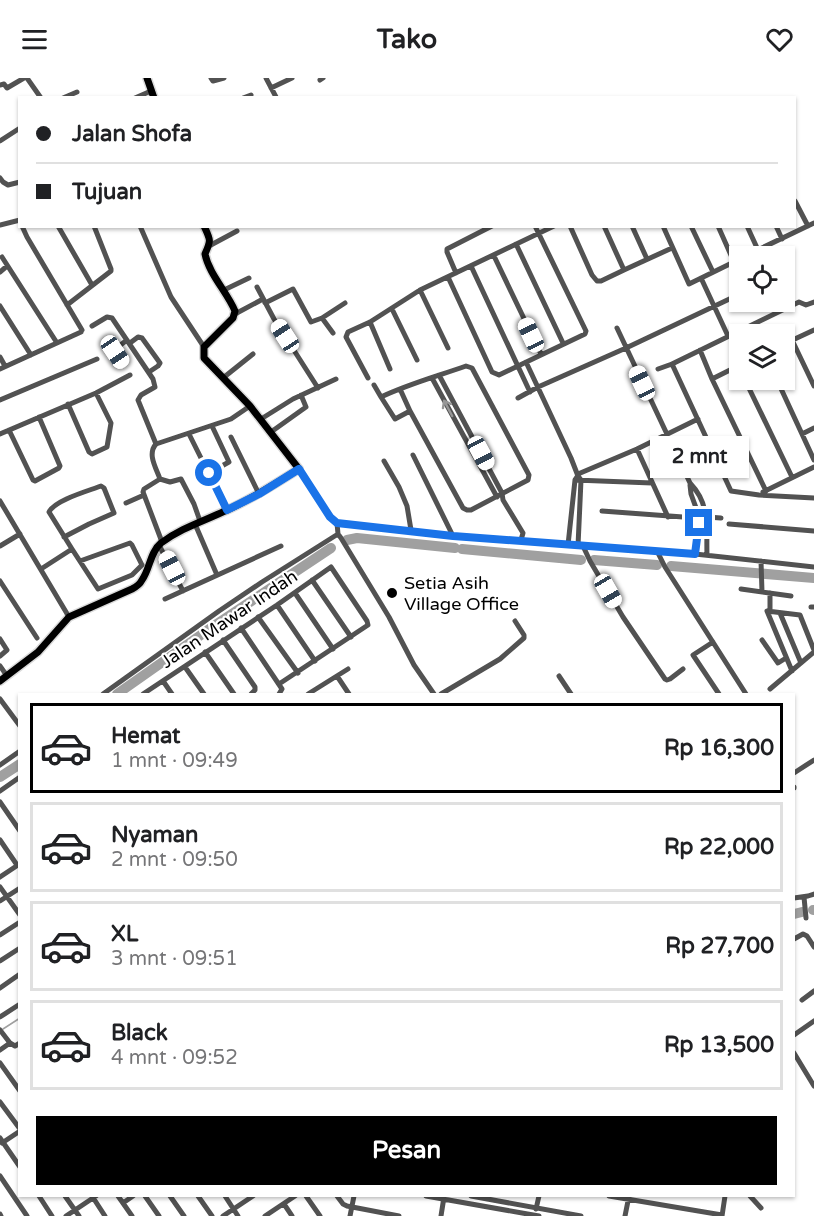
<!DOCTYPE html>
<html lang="id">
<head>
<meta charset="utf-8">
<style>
  :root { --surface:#fff; --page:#f2f2f2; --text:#202124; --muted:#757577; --line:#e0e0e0; --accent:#000 }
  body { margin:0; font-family:"Varela Round",sans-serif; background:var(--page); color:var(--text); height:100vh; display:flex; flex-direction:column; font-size:22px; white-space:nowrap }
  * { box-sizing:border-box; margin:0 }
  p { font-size:20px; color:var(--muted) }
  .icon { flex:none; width:33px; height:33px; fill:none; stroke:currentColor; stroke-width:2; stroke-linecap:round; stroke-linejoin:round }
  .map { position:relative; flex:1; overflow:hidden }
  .drawer { position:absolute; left:18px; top:615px; width:777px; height:504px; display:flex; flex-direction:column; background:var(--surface); border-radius:0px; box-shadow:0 2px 4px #0004 }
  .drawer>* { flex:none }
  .top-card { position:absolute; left:18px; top:18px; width:778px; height:132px; border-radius:0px; box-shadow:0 2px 4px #0004; display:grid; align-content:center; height:132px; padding:0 18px; background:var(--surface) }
  .fabs { position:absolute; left:729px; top:168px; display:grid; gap:12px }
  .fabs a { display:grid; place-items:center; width:66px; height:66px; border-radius:0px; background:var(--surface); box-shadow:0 2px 4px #0004; font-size:30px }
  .end { position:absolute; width:27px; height:27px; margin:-14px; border:8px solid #1a73e8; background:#fff; box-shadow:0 0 0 3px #fff }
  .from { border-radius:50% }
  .bubble { position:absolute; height:42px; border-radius:0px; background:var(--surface); box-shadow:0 2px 4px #0004; font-size:20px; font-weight:700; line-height:42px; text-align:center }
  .car { position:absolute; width:18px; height:36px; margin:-18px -9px; border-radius:8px; box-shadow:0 0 4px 2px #0007; background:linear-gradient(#fff 24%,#345 0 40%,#fff 0 76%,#345 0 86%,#fff 0) }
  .top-card b { display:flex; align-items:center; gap:21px; height:57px; font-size:22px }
  .top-card b+b { border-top:2px solid var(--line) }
  .top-card i { width:15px; height:15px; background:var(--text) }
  ul { padding:10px 0 0; list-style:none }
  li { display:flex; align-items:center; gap:18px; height:90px; margin:0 12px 9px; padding:0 6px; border:3px solid var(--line); border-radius:0px }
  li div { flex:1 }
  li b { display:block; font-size:22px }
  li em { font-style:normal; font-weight:700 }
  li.active { border-color:var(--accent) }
  li>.icon { width:54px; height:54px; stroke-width:1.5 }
  .primary-button { display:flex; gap:12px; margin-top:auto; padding:12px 18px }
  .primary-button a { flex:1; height:69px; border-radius:0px; background:var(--accent); color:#fff; font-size:24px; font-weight:700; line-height:69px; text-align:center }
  header { display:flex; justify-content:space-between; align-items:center; height:78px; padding:0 18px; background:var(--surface); font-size:27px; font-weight:700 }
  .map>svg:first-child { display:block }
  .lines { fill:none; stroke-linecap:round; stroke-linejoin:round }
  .stream { stroke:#a0a0a0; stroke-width:1.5 }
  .river { stroke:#a0a0a0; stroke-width:10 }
  .major-casing { stroke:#dbdbdb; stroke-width:10 }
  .minor { stroke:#525252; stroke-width:5 }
  .major { stroke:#000; stroke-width:7 }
  .oneway { stroke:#979797 }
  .route { stroke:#1a73e8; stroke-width:8 }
  .poi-dot { fill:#000; stroke:#fff; stroke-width:2 }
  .labels { text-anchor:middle; stroke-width:4.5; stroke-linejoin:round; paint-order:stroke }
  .poi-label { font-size:18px; fill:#000; stroke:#fff; text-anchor:start }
  .street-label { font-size:18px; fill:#000; stroke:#fff }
</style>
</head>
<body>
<header><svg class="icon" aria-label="menu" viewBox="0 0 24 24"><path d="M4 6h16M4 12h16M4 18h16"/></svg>Tako<svg class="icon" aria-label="heart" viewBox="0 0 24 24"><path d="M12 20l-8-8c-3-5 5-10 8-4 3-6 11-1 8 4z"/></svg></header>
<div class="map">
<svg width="814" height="1138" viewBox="0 0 814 1138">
  <rect width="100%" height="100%" fill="#fff"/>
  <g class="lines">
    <path class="stream" d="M3,951L20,940"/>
    <path class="river" d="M347,462L357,460L455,470
      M462,471L581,482
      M594,482L657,487
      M671,488L814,500
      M117,616L208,552L331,470
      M0,699L20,686
      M813,832H814
      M794,836L802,834"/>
    <g class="major-casing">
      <path id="major" d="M147,0L154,20
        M0,603L38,574L69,539L132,511C136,509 140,506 142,502C150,491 150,474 161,465C181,450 204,443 227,432C252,421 275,406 299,391L250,328L204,280V269L233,240L235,233C227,214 209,196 205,176C211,162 211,163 204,148"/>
    </g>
    <path class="minor" d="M27,0L41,20
      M211,0L213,3L224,0
      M266,0L276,19
      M320,2L323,0
      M0,7L4,6L7,10L24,0
      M271,10L292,0
      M63,20L77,14
      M135,20L151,13
      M243,20L251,17
      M0,63L20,50
      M0,100L3,104L8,107L20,104
      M795,123L808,148
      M0,147L20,142
      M22,148L27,159L82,252
      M58,148L92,207
      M140,148L171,219L204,269
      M570,148L592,197L597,203H601L624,192
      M604,148L624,192L672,170
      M632,148L647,181
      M663,148L689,206L740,181
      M691,148L713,194
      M718,148L734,184
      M747,148L758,172
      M776,148L782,161
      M516,166L563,265
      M209,168L237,153
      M494,178L541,276
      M745,178L814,145
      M2,179L57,265
      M471,188L530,314
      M0,194L7,188
      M456,195L447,174V171L492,148
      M784,196L787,194
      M448,199L492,294L499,297L585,256L586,253L535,148
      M701,200L728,258
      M257,209L274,241L318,310
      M224,212L249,200
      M420,212L448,270
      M814,224L806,227L799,224L672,286L731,413L759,417L814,420
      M265,225L293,211L311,244L322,240L333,255
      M67,227L111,193V191L94,148
      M0,228L31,277
      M392,231L417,282
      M235,236L263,221
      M322,240L345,225
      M370,244L390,291
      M92,248L107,239L112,240L153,301L155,309L141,317L138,322L156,366
      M617,250L690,405C711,427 706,450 707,477
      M792,262L814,308
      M130,265L138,259L142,260L160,285L158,288L149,294
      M784,266L814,252
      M700,272L712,301L766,413
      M0,279L5,288
      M526,284L571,380L578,398L581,402L578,468
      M123,287L114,272L127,262
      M0,291L81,254
      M658,291L672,286
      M439,297L502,415L503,422L523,455L521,462
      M223,300L253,276
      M368,300L346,259L348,254L370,244L420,212L554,148
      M432,300L497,419
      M712,301L740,287
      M745,302L792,399
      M777,302L814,382
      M374,307L381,319
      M400,311L410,333L463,430L467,432H471L528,402L529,397L472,290L466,288C438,298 408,306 381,319L395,341L410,333
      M518,320L538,309L626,270L740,216
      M0,322L97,281
      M68,326L89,374L92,376L107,369L111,345L96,315
      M261,341L293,321L336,301
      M9,352L33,402L35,403L59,390L60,388L39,339
      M271,354L306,329L301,317
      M0,356L96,315L130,297
      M189,356L227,432
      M802,356L814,350
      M231,359L259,416
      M637,371L668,439
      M413,377L453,458
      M384,383L399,409L407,428L411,452
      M299,391L330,439L337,445L453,458L695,476L814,489
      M209,395L229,384L212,348
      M578,396L637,371L698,341
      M160,401L144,411L143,414L162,464
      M575,402L652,405
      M690,407L691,416L699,438L695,476
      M763,414L814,389
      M0,423L69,539
      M126,425L144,417
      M602,433L683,439
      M707,439L721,440
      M200,443L194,426L181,401L170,404L160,401C156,390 147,376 156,366L231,341L250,328
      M337,445L338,456L341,460L389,539L414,587L434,616
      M195,446L217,497
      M729,446L814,453
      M64,459L89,446L114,435L104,410L101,408C88,413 55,422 49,434L72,471L98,511L132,497L142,487L132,467L130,465L80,483
      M159,467L183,513
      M568,467L575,402L577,399
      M0,468L20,456
      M583,468L590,483L623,539L665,601L667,602L670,601L683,591
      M657,473L665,489L746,616
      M761,483L762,514
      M41,491L72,471
      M312,502L351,559
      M0,503L37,560
      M741,511L791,518
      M295,515L333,571
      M770,515V534
      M165,521L281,468
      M277,527L315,583
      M811,529H814
      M780,535L801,585
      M258,539L298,595
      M241,550L282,611L279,616
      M0,561L7,572L0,578
      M223,562L255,609V612L251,616
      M762,562L778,585L786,580
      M713,564L693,577L719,616
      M205,574L234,616
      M0,588L7,598
      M185,589L204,616
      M792,593L767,533L800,537L814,572
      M337,598L349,616
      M559,598L571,616
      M163,603L172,616
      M770,611L814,574
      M103,616L219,533L262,504L338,456
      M143,616L277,527L331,489L367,543L368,547L279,606
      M308,616L348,591
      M441,616L500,581L524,560V557L515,543
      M0,621L20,648
      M0,687L20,673
      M794,695L814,682
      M794,709V710
      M0,713L20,699
      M0,724L20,753
      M0,762L17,787
      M0,799L18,787
      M0,809L20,837
      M804,819L806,840
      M794,820L808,818L814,816
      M0,823L20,810
      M0,857L20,844
      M794,861L803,856L807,858L814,869
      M0,883L20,870
      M0,910L20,896
      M802,922L814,913
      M0,939L20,926
      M0,952L10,965L15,968L20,965
      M794,957L814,943
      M0,972L10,965
      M794,975L814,1008
      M0,985L20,1013
      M0,1024L20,1051
      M0,1060L20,1089
      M2,1065L20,1053
      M0,1098L27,1138
      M39,1118L52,1138
      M65,1118L79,1138
      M92,1118L105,1138
      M118,1118L132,1138
      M145,1118L159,1138
      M170,1118L184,1138
      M198,1118L212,1138
      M225,1118L238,1138
      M306,1118L320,1138
      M337,1118L343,1126L347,1128L399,1138
      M426,1118L539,1138
      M471,1118L581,1138
      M609,1118L722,1137
      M750,1118L761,1130
      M123,1125L133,1118
      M284,1126L292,1138
      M536,1131L539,1118
      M0,1136L1,1138
      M66,1138L96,1118
      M223,1138L253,1118
      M265,1138L295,1118
      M350,1138L354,1118
      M441,1138L444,1119
      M625,1138L629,1118
      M722,1138L725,1118"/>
    <use href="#major" class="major"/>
  </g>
  <defs><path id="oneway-shaft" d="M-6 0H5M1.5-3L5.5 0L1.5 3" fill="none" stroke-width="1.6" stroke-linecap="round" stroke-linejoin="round" transform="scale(1.5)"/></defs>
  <use class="oneway" href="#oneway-shaft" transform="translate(448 330) rotate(-118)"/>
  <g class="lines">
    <path class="route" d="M209,395L227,432L259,416L299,391L330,439L337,445L453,458L695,476L699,445"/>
  </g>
  <circle class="poi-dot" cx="392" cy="515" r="6"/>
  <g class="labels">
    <g class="poi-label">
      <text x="404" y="511">Setia Asih<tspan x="404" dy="21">Village Office</tspan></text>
    </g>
    <g class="street-label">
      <text transform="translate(229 541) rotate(-34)" y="6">Jalan Mawar Indah</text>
    </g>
  </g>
</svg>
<div class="fabs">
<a><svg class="icon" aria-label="locate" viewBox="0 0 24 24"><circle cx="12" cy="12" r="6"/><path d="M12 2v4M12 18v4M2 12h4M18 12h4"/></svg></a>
<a><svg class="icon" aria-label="layers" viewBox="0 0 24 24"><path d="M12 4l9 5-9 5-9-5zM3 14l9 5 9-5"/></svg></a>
</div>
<i class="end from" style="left:209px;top:395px"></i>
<i class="end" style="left:699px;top:445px"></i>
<div class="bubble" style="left:650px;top:358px;width:99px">2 mnt</div>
<i class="car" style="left:531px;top:257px;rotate:335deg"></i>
<i class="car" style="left:285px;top:258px;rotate:327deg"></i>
<i class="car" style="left:115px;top:274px;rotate:146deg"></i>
<i class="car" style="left:642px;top:305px;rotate:335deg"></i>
<i class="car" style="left:481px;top:375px;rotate:152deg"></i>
<i class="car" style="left:172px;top:490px;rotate:333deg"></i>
<i class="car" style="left:608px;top:513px;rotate:150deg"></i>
<div class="top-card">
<b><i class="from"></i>Jalan Shofa</b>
<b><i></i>Tujuan</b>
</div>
<section class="drawer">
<ul>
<li class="active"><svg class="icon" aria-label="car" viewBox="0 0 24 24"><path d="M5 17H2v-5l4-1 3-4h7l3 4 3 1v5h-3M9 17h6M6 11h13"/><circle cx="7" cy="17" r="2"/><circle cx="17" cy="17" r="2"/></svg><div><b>Hemat</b><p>1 mnt · 09:49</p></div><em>Rp 16,300</em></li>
<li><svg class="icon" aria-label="car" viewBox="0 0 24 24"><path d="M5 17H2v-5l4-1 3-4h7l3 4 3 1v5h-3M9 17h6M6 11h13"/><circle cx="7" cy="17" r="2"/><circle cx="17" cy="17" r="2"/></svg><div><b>Nyaman</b><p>2 mnt · 09:50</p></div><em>Rp 22,000</em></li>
<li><svg class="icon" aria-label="car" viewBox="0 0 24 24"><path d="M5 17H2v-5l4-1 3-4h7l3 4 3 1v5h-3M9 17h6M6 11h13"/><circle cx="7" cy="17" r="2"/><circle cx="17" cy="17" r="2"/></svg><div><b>XL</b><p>3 mnt · 09:51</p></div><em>Rp 27,700</em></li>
<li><svg class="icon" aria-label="car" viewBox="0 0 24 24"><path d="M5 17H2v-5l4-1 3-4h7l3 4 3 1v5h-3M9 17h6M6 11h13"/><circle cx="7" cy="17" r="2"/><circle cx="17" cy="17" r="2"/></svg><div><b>Black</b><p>4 mnt · 09:52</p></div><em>Rp 13,500</em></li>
</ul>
<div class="primary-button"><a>Pesan</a></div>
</section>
</div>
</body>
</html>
